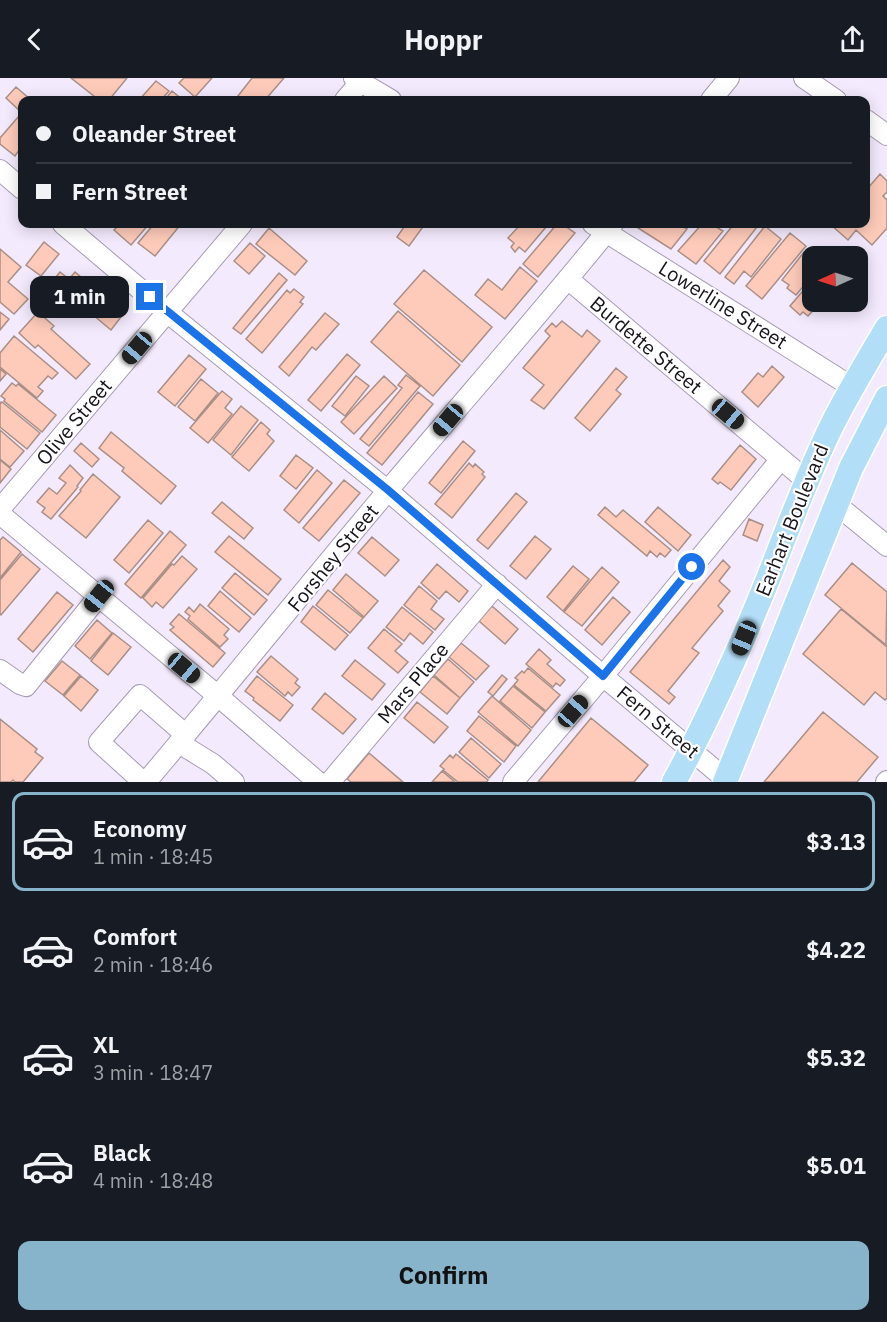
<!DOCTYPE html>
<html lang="en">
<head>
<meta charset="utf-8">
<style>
  :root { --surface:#171b24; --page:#20242c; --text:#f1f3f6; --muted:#9ea1a6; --line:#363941; --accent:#87b4cb }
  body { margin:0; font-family:"IBM Plex Sans",sans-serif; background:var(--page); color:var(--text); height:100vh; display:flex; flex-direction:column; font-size:22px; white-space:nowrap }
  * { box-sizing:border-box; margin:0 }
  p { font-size:20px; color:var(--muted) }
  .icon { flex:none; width:33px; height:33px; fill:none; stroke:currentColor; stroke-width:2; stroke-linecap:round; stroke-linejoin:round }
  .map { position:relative; height:704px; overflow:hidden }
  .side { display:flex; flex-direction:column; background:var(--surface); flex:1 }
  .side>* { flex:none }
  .hud { position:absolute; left:18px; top:18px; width:852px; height:132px; border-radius:12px; box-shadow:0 3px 15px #0003; display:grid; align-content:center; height:132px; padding:0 18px; background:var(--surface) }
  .needle { width:39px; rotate:267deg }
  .buttons { position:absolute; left:802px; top:168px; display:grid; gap:12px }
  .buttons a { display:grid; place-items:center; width:66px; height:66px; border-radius:12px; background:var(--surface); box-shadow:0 3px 15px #0003; font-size:30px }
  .end { position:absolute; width:27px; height:27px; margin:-14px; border:8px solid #1a73e8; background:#fff; box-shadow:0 0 0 3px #fff }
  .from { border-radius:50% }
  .bubble { position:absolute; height:42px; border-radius:12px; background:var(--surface); box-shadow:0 3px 15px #0003; font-size:20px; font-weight:700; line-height:42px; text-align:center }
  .car { position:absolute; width:18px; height:36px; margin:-18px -9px; border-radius:8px; box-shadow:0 0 4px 2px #0007; background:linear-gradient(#222 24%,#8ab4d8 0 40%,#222 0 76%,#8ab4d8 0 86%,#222 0) }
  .hud b { display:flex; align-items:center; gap:21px; height:57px; font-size:22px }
  .hud b+b { border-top:2px solid var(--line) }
  .hud i { width:15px; height:15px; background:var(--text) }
  ul { padding:10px 0 0; list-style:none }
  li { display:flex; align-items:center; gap:18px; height:99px; margin:0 12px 9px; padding:0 6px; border:3px solid transparent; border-radius:12px }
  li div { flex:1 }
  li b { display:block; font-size:22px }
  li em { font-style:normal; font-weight:700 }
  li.current { border-color:var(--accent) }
  li>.icon { width:54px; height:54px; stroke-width:1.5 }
  .action { display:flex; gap:12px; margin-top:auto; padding:12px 18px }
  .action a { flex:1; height:69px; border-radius:12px; background:var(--accent); color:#111; font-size:24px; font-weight:700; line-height:69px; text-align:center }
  header { display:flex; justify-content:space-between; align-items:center; height:78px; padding:0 18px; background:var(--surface); font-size:27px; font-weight:700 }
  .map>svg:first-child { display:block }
  .building { fill:#fecbba; stroke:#aa8f86; stroke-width:1.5 }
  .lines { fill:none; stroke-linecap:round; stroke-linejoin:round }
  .minor-casing { stroke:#a69bb2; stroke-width:22 }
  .major-casing { stroke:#fff; stroke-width:27 }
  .minor { stroke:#fff; stroke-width:20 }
  .major { stroke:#b3def7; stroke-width:24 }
  .route { stroke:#1a73e8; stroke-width:8 }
  .labels { text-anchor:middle; stroke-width:4.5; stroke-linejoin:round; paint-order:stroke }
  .street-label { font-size:20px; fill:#16121a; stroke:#fff }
</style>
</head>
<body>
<header><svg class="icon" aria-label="back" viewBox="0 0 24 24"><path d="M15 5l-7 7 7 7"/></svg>Hoppr<svg class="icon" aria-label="share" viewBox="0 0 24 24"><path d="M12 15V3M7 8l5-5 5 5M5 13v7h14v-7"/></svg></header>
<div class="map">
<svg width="887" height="704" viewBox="0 0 887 704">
  <rect width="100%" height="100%" fill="#f4eafe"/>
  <path class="building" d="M71,0H127L109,22H99Z
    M184,0H212L195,19L179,5Z
    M252,0H284L265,22H243L238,18Z
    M156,3L169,13L161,22H139Z
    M16,9L31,22H22V35L6,20Z
    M172,13L183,22H171L167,19Z
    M19,38L22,41V68L15,78L0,66V60Z
    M880,96L887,103V114L883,118L887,122V150L872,167L856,152L848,162L830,146H866V107L868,110Z
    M120,146H149L131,167L114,152Z
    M154,146H181L155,178L138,165Z
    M406,146H425L409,168L397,159Z
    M521,146H542L546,149L525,174L519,169L515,174L511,169L514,165L508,160Z
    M557,146H562L575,155L538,199L523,186Z
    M637,146H678L687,151L671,171L635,148Z
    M702,146H711L723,153L696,186L678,173Z
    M734,146H752L757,149L720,196L704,183Z
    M765,148L781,161L751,199L744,193L734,206L725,199Z
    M269,150L307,183L295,197L256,166Z
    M790,155L806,168L762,221L746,208Z
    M44,164L59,176L41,198L26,187Z
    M250,165L265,178L249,196L234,183Z
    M0,171L21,189L8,204L28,221L14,236L0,224Z
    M804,174L813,181V197L796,217L787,210L789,207L782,202Z
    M520,189L537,203L505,241L475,217L488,201L502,212Z
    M424,192L492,249L462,284L394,226Z
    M60,194L69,201L75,194L124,235L111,252L62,211L60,214L51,205Z
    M279,195L287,202L241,256L233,250Z
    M813,201V224H821L808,238L803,234L800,237L790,228Z
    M294,211L304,219L300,224L303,226L262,275L246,261L287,212L290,215Z
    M398,233L460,287L433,318L371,264Z
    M0,234L9,241L0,252Z
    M38,234L54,248L51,251L90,286L76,301L38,267L35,270L19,255Z
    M325,235L339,246L316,272L312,269L289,298L279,289Z
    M562,243L582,259L587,252L600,263L544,331L531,322L544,307L523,290L550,258L545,253L552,245L556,249Z
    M14,258L58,295L52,301L48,298L38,309L43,313L37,320L0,289V275Z
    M347,276L360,287L321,333L308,322Z
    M189,277L206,291L175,328L158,314Z
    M772,288L784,299L758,329L742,314L758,295L763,299Z
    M616,290L627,299L616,312L621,316L590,353L575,340Z
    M0,291L6,296L0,303Z
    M406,297L420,308L369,368L360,361L402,310L398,307Z
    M356,298L369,308L345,338L332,328Z
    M384,298L397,310L354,356L341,344Z
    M201,301L218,315L195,343L178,329Z
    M12,305L16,308L18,306L56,337L42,354L4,323L5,321L1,318Z
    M222,313L232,321L225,330L232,336L208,365L190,350Z
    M418,314L433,326L382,387L367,375Z
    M0,324L1,325L2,324L40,355L27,371L0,349Z
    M241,328L258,342L231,377L213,362Z
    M261,344L270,352L267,356L274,363L249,393L232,379Z
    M0,352L24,373L10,389L0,381Z
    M111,354L176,408L161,426L122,393L124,390L99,370Z
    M463,363L475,373L441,415L429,405Z
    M81,365L99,381L92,389L74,373Z
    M740,367L756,381L731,412L720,404L718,406L712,401Z
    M296,377L313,390L296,411L280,398Z
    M0,382L11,391L0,405Z
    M469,385L473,389L475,386L484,394L482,396L485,399L452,440L435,426Z
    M70,387L83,400L77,408L78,409L51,441L42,434L45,430L37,424L49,410L57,416L66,405L59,400Z
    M317,392L332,405L299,445L284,432Z
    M93,396L120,419L86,460L59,438L81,413L80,412Z
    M344,402L360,415L319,463L303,450Z
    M516,415L527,424L488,471L477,462Z
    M222,424L253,450L244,461L212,435Z
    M605,429L616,439L623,432L671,472L665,479L660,475L657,479L650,473L647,478L598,437Z
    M658,429L691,457L678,473L645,444Z
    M749,441L763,447L757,463L743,457Z
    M148,442L163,455L129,495L114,482Z
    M170,453L186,467L141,520L125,506Z
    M229,458L281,501L268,517L215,474Z
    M535,458L551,471L526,501L510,488Z
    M3,459L21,474L0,500V462Z
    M372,459L399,482L385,498L358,475Z
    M22,476L40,491L1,537L0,536V502Z
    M182,478L197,491L163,530L156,524L152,529L143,520L172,486L174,487Z
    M723,482L730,489L719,503L730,513L718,528L723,533L692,570L699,575L668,613L675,619L669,626L630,594Z
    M852,485L887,514L886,567L825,517Z
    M437,486L468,513L459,524L446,513L439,521L421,505Z
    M573,488L589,501L563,533L547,519Z
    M602,489L619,504L582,548L564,534Z
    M235,495L267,522L254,537L222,510Z
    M346,496L378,523L364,539L333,512Z
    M419,508L437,523L431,531L444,541L435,552L404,527Z
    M328,512L363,540L350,555L316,527Z
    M220,513L251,540L239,554L208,528Z
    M57,514L73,527L33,574L18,561Z
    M613,519L630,534L602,567L585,552Z
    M200,526L229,551L224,557L228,561L220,569L188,541L190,538L185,534L189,529L194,534Z
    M313,528L348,557L335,572L301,544Z
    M492,528L518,551L505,566L479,543Z
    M402,529L433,554L423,566L410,555L404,563L386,549Z
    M841,531L887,569V620L885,622L875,614L864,627L803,576Z
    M179,536L225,575L213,589L170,552L174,549L170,546Z
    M97,542L112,555L90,581L75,568Z
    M384,551L402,566L395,573L408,584L398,595L368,570Z
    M113,555L131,569L108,597L91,583Z
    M461,565L489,588L476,602L449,579Z
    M539,571L551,582L547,586L565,602L560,608L556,605L553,609L526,586Z
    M271,578L298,601L295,605L300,609L292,618L288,614L285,618L257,594Z
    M448,581L474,604L460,620L434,597Z
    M355,582L385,606L372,622L342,598Z
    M62,583L80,597L63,617L45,603Z
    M528,590L560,617L546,633L514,607L518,602L515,600L522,593L524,595Z
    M502,597L507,601L493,618L488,614Z
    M81,598L98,612L81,633L64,618Z
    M257,598L293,627L280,643L253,622L254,620L245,613Z
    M433,598L460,620L447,636L420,614Z
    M513,608L545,634L532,650L500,623Z
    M325,615L356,641L343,656L312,631Z
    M492,618L531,652L518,668L478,634Z
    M417,624L448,649L434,665L404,640Z
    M823,634L878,679L857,704H764Z
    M479,638L516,668L504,684L467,653Z
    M591,640L648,687L634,704H538Z
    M0,641L37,671L35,674L43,680L23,704H15L13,702L11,704H0Z
    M471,660L501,686L489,700L459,674Z
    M369,675L403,704H351L347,701Z
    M456,676L488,702L487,704H458L443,692L444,691L440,688L450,677L453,680Z
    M442,693L455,704H432Z"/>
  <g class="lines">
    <g class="minor-casing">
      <path id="minor" d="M354,0L391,22
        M804,0L836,22
        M345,22L364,0
        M711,22L729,0
        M866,42L887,57
        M0,92L22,111
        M63,146L167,234L388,413L603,598L729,704
        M593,146L852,309
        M568,201L807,403
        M837,427L887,468
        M0,431L242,146
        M0,436L218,618L318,704
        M0,592L20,606L26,608L99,518
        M179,665L213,686L234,704
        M143,704L99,664L140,617L186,657
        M146,704C228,607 308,507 390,410C464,322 541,235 613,146
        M330,704L497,506
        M513,704L603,598L781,381
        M886,704L887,703"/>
    </g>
    <g class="major-casing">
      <path id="major" d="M674,704C710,638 740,570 768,501C788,450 807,398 831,349C848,315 868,282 887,250
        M725,704L851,390L887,320"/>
    </g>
    <use href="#minor" class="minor"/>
    <use href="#major" class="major"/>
  </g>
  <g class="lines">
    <path class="route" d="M150,219L388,412L603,598L692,489"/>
  </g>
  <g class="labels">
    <g class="street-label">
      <text transform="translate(723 227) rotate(32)" y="7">Lowerline Street</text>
      <text transform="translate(646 267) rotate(40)" y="7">Burdette Street</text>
      <text transform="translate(74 344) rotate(-50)" y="7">Olive Street</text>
      <text transform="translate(792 442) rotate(-68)" y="7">Earhart Boulevard</text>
      <text transform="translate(333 480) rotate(-51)" y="7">Forshey Street</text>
      <text transform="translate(413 605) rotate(-50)" y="7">Mars Place</text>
      <text transform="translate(658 644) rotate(40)" y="7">Fern Street</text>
    </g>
  </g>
</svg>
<div class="buttons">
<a><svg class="needle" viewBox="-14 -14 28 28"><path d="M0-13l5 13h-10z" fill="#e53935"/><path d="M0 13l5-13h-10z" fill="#9ea1a6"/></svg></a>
</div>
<i class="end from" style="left:692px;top:489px"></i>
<i class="end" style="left:150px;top:219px"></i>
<div class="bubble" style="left:30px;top:198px;width:99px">1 min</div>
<i class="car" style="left:137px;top:270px;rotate:220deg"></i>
<i class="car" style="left:728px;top:336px;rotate:130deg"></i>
<i class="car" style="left:448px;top:342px;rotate:220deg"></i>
<i class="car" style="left:99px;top:518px;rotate:219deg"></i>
<i class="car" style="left:744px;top:560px;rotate:202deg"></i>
<i class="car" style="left:184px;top:590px;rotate:130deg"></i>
<i class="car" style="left:573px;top:633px;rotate:41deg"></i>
<div class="hud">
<b><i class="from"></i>Oleander Street</b>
<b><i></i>Fern Street</b>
</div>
</div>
<section class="side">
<ul>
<li class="current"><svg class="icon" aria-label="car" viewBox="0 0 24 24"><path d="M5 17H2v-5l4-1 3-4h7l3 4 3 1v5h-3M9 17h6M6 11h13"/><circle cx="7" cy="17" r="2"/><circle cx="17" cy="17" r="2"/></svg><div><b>Economy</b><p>1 min · 18:45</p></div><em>$3.13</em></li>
<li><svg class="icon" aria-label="car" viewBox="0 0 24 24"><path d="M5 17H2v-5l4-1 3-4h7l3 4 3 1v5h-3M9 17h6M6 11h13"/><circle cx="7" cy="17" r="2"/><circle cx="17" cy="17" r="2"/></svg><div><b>Comfort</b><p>2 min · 18:46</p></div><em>$4.22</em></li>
<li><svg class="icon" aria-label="car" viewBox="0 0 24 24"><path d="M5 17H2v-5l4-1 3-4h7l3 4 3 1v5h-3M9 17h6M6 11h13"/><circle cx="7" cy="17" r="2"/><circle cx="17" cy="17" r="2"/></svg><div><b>XL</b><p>3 min · 18:47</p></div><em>$5.32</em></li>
<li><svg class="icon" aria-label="car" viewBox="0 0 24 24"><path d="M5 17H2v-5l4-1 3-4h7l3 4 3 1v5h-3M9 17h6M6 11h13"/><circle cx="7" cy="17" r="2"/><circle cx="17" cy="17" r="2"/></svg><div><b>Black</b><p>4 min · 18:48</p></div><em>$5.01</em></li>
</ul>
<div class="action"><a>Confirm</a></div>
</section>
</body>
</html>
